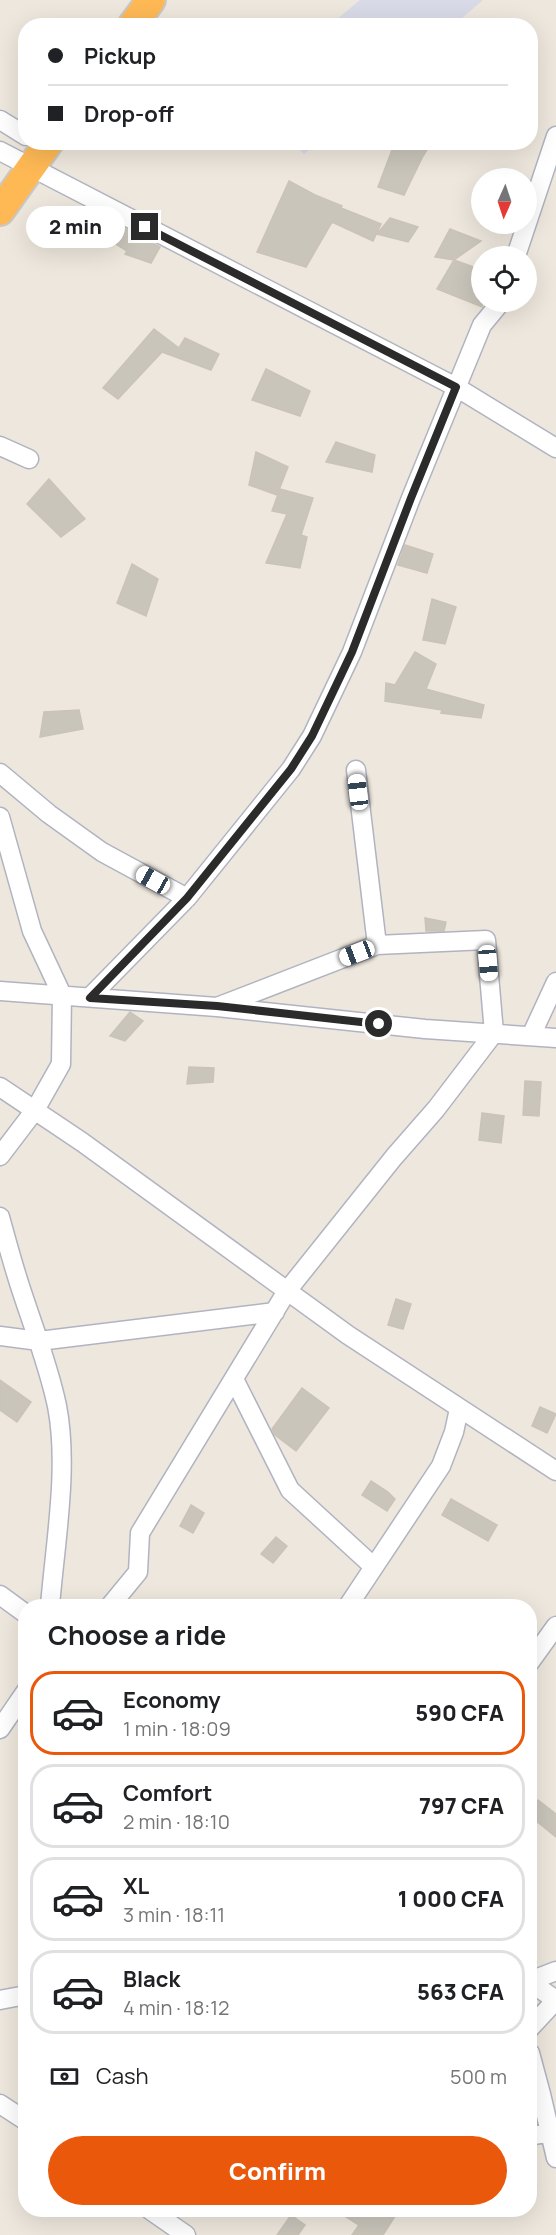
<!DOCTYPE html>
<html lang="en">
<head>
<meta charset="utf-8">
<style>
  :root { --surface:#fff; --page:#f6f6f6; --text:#202124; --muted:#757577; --line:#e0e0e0; --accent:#ea580c }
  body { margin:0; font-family:Manrope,sans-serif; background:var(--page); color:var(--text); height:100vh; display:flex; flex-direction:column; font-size:22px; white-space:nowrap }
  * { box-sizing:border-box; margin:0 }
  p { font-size:20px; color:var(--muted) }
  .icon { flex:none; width:33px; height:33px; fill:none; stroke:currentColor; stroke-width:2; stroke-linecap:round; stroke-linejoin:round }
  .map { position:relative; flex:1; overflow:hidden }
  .side { position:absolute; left:18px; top:1599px; width:519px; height:618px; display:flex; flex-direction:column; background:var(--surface); border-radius:24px; box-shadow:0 6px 24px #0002 }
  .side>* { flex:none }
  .hud { position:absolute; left:18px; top:18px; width:520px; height:132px; border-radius:24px; box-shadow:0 6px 24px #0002; display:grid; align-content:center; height:132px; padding:0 30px; background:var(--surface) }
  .needle { width:39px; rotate:183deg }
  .fabs { position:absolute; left:471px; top:168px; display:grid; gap:12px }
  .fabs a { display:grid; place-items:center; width:66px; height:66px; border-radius:50%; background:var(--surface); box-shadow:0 6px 24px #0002; font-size:30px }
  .end { position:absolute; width:27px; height:27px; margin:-14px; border:8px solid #2b2b2b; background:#fff; box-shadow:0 0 0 3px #fff }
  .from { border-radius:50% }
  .bubble { position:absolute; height:42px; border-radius:21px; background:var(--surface); box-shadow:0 6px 24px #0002; font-size:20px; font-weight:800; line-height:42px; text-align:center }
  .car { position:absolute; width:18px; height:36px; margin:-18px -9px; border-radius:8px; box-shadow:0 0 4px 2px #0007; background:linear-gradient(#fff 24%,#345 0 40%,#fff 0 76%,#345 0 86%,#fff 0) }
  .hud b { display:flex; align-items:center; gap:21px; height:57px; font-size:22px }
  .hud b+b { border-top:2px solid var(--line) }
  .hud i { width:15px; height:15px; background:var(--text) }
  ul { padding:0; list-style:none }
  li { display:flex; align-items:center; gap:18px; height:84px; margin:0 12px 9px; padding:0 18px; border:3px solid var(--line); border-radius:24px }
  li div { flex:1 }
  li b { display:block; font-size:22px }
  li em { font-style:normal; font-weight:800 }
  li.active { border-color:var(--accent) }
  li>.icon { width:54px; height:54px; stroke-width:1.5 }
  h2 { padding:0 30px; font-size:27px; line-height:72px }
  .pay { display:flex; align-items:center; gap:15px; height:66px; padding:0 30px; font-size:22px }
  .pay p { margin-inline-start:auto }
  .primary-button { display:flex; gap:12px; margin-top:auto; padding:12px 30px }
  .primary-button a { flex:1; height:69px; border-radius:36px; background:var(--accent); color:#fff; font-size:24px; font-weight:800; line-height:69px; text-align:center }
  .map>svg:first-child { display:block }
  .airport { fill:#d8dbe7 }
  .building { fill:#c9c5bb; stroke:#cac3b6; stroke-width:1.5 }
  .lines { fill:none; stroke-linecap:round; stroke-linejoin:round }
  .minor-casing { stroke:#b1b4c0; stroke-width:21 }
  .trunk-casing { stroke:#c8c8c8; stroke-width:32 }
  .minor { stroke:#fff; stroke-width:18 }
  .trunk { stroke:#feb955; stroke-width:28 }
  .route { stroke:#2b2b2b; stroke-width:8 }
</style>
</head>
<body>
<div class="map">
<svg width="556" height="2235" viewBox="0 0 556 2235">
  <rect width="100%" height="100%" fill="#eee7dd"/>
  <path class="airport" d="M360,0H483L454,25H330Z
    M294,143H317L304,154Z"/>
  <path class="building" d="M395,142H432L423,156L404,195L378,187Z
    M289,181L315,195L342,206L341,208L381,224L373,241L332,222L306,267L257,252Z
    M101,216L160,247L151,263L125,254L127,251L95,231Z
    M390,218L418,227L408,242L377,234Z
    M450,229L481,241L454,260L435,257Z
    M454,260L482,270V307L437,289Z
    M154,329L179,348L185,338L219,354L211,370L162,352L118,399L103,388Z
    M266,369L310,391L300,416L252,400Z
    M336,442L375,455L372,472L326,462Z
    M256,452L288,467L277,495L249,485Z
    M49,479L85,519L61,537L27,504Z
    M280,489L313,498L301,535L307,537L300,568L266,563L287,514L272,511Z
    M405,545L433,554L427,573L398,565Z
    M132,564L158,579L146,616L117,603Z
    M432,599L456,607L445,644L423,640Z
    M415,652L436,664L426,689L484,705L481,718L441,713L442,710L385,701L386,683L395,685Z
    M79,710L83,729L40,737L44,712Z
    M425,918L446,922L444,931H426Z
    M130,1012L143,1021L125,1041L110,1036Z
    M189,1067L214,1068L213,1082L187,1084Z
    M525,1081L541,1082L539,1116L523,1115Z
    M482,1113L504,1116L501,1143L479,1140Z
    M396,1299L411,1304L403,1329L388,1325Z
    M0,1380L31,1402L17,1422L0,1410Z
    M302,1388L329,1408L296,1451L275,1435L272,1429Z
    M540,1407L556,1414L547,1433L532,1426Z
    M371,1481L388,1492L395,1499L387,1511L362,1495Z
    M451,1499L497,1525L488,1541L442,1515Z
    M191,1505L204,1513L193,1533L180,1526Z
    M276,1537L287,1546L273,1563L261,1554Z
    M538,1800L556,1814V1837L530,1816V1811Z
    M335,2210H399L383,2235H352L359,2225Z
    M291,2215L305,2225L298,2235H277Z"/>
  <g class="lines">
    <g class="minor-casing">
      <path id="minor" d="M0,120L26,136
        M0,151L456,387L556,448
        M516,256L556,136
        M0,446L29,459
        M356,770L377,945
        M0,773L49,814L102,852L187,898
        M0,817L32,931L62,995L61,1064L35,1110L0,1156
        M0,991L217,1007L425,1029L556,1038
        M90,997L187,898L291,769L312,736L352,652L411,498L482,325L501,302
        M531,1036L556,982
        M0,1087L82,1142L348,1335L556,1471
        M0,1217C6,1239 12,1261 19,1283C32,1324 48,1363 57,1406C69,1467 55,1544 50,1606
        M0,1336L39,1341L275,1312
        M234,1379L290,1490L374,1567
        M0,1595L26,1614
        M110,1606L138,1572L140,1533L287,1291L394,1157L436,1109L494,1033L486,940L377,945L217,1007
        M348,1606L441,1466L454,1432L459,1409
        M530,1662L556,1626
        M0,1729L26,1691
        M530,1981L556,1971
        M530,1982L556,2000L530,2028
        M0,2000L26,1995
        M530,2053L541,2094L556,2158
        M0,2104L26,2121
        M530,2136L550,2132L556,2128
        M150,2210L186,2235"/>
    </g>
    <g class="trunk-casing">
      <path id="trunk" d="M132,26L151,0
        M0,211L49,142"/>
    </g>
    <use href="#minor" class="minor"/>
    <use href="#trunk" class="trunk"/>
  </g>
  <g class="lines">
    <path class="route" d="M145,227L456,387L411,498L352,652L312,736L291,769L187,898L90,998L217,1006L379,1024"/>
  </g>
</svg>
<div class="fabs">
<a><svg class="needle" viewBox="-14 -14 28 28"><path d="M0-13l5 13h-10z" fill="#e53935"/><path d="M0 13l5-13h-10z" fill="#757577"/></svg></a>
<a><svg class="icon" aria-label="locate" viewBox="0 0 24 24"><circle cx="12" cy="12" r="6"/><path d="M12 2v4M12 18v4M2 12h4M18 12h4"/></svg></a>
</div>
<i class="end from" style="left:379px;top:1024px"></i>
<i class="end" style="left:145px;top:227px"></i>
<div class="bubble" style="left:26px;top:206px;width:99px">2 min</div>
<i class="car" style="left:358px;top:792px;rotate:353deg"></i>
<i class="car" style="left:153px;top:880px;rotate:299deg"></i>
<i class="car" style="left:357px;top:953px;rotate:249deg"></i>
<i class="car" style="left:488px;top:963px;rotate:175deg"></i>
<div class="hud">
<b><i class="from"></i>Pickup</b>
<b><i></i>Drop-off</b>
</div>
<section class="side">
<h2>Choose a ride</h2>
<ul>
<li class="active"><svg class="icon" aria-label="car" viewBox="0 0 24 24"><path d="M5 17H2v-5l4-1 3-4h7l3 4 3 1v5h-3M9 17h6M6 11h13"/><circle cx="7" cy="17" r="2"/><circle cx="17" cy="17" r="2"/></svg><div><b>Economy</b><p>1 min · 18:09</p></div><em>590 CFA</em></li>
<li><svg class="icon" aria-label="car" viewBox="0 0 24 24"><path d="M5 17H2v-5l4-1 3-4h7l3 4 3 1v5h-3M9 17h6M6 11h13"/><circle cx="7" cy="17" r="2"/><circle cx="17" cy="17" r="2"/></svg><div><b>Comfort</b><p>2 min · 18:10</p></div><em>797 CFA</em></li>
<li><svg class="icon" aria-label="car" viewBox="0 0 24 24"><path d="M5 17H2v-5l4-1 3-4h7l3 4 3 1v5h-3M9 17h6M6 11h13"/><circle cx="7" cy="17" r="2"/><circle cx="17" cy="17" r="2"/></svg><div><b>XL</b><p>3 min · 18:11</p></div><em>1 000 CFA</em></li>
<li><svg class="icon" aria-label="car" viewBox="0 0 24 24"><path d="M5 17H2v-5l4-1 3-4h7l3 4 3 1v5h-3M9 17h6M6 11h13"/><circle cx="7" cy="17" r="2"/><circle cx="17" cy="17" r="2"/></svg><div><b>Black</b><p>4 min · 18:12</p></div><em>563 CFA</em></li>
</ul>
<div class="pay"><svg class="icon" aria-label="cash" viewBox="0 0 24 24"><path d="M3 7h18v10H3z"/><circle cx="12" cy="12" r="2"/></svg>Cash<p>500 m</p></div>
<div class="primary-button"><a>Confirm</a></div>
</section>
</div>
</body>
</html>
